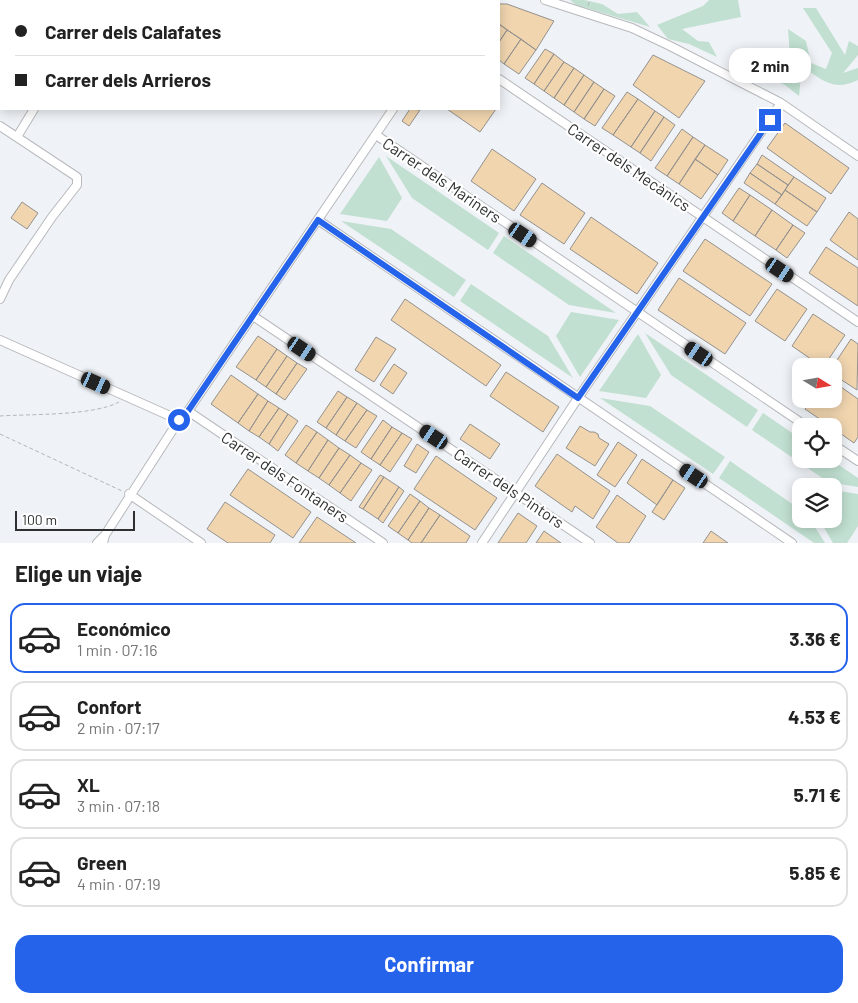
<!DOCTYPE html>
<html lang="es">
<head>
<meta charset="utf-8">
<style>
  :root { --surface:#fff; --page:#f2f2f2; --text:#222; --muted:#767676; --line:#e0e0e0; --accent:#2563eb }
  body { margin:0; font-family:Barlow,sans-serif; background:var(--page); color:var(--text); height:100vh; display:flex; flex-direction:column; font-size:19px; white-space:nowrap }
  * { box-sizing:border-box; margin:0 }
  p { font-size:16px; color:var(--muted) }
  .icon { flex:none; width:28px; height:28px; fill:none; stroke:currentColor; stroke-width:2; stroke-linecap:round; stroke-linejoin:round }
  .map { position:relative; height:543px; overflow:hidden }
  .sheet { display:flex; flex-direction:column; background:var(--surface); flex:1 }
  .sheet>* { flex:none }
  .top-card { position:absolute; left:0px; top:0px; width:500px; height:110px; box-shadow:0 2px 12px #0003; display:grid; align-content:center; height:110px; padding:0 15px; background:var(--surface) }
  .needle { width:32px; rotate:101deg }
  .tools { position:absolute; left:792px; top:358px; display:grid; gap:10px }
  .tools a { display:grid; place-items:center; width:50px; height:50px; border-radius:10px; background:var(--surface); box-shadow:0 2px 12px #0003; font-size:25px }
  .scale { position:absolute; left:15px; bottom:12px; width:120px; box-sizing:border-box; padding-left:5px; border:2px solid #2e2f30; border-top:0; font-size:14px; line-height:18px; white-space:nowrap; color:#2e2f30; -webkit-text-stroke:4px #fff; paint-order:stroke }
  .end { position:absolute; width:22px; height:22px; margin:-11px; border:6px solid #2563eb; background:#fff; box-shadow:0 0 0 2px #fff }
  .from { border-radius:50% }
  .bubble { position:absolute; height:35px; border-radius:15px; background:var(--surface); box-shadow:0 2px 12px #0003; font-size:16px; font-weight:700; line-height:35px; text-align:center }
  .car { position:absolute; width:15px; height:30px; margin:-15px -8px; border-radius:6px; box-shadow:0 0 4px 1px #0007; background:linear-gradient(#222 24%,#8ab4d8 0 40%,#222 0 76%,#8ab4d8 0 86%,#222 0) }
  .top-card b { display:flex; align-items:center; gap:18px; height:48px; font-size:19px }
  .top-card b+b { border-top:1px solid var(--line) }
  .top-card i { width:12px; height:12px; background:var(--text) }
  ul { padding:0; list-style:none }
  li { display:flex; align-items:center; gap:15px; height:70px; margin:0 10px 8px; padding:0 5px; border:2px solid var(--line); border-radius:15px }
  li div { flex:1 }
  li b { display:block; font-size:19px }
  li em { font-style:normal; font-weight:700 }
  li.current { border-color:var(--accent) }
  li>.icon { width:45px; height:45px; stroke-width:1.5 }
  h2 { padding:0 15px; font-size:22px; line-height:60px }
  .button { display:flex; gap:10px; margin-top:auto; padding:10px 15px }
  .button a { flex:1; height:58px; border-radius:15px; background:var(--accent); color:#fff; font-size:20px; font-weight:700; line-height:58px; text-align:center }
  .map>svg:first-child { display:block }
  .green { fill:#c1e0d1 }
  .building { fill:#f0d5af; stroke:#94918e }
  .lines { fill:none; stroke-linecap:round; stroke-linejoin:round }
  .minor-casing { stroke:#b7b9bd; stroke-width:10 }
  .path { stroke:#b4b7ba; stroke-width:1; stroke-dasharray:4 2.5; stroke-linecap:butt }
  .minor { stroke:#fff; stroke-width:8 }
  .route { stroke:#2563eb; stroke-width:6 }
  .labels { text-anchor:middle; stroke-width:4.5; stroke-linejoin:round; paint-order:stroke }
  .street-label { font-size:16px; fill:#2e2f30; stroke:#fff }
</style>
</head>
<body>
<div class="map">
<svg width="858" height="543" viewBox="0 0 858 543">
  <rect width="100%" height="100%" fill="#eff2f6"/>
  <path class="green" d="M570,0H584L602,4L618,14L637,12L650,27L576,5Z
    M709,0H738L741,17L682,29L698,41L709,42L717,57L689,44L668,39L657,25L703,6Z
    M803,8H816L845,55L849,41L858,46V55L843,73L858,68V80C833,92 822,80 802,66L799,96L785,85L750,69L755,51L764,52L776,72L794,84L791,70L788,29L806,41L811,63L826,69L832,53Z
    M386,156L499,233L488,250L412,198Z
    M379,157L402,198L387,221L340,214Z
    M341,221L391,229L466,280L454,297Z
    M504,236L616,313L569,305L493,253Z
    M471,284L548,336L573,378L460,301Z
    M571,312L619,320L580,377L556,336Z
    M645,333L758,410L747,427L671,375Z
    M638,334L661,375L646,398L599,391Z
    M600,398L650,406L725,457L713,474Z
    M763,413L801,439V459H830L858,478V487L828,482L752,430Z
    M730,461L801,510V519H810L825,543H814L719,478Z
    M834,490L858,494V526L847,543H833L819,519H834Z"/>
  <path class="building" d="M499,4H507L554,21L536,50L499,24Z
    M499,24L507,30L499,42Z
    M507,30L521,39L504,64L499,60V42Z
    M521,39L536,50L519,74L504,64Z
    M545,49L554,54L534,84L525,78Z
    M554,54L564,62L544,91L534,84Z
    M653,55L705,81L679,118L633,85Z
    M564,62L574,68L554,98L544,91Z
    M574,68L584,75L564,105L554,98Z
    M584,75L594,82L574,112L564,105Z
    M594,82L604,89L584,119L574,112Z
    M604,89L615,96L595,126L584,119Z
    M627,92L638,99L613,135L602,128Z
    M638,99L655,111L631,147L613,135Z
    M410,109L420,110L409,126L402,121Z
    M447,109H496L480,132Z
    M655,111L664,117L640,153L631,147Z
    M664,117L675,125L651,161L640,153Z
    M785,123L849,168L831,194L767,148Z
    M682,129L693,137L667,176L655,168Z
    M693,137L705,145L679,184L667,176Z
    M705,145L728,160L718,175L695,159Z
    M492,149L536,179L514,211L471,181Z
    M762,155L794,177L788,185L757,164Z
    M695,159L718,175L701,199L679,184Z
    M757,164L788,185L782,195L750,173Z
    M750,173L782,195L775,204L744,183Z
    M794,177L826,198L817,212L785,190Z
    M542,183L585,213L564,244L520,215Z
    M739,188L750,195L733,221L722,213Z
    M785,190L817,212L807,226L775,204Z
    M750,195L772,210L755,236L733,221Z
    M22,202L38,213L27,229L11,218Z
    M772,210L793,225L776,250L755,236Z
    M849,212L858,219V260L830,240Z
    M591,217L658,263L637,294L570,249Z
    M793,225L805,233L787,258L776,250Z
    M705,239L772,284L750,316L683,271Z
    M826,247L858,268V306L809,273Z
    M679,278L746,323L725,354L658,310Z
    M777,289L807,309L785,341L755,321Z
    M405,299L501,365L486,386L391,320Z
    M813,314L845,335L824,366H821L792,346Z
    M258,336L277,349L256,380L236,367Z
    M376,337L396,349L374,382L355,370Z
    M851,339L858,344L857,390L834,375L833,366Z
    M277,349L287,356L266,387L256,380Z
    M287,356L297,363L276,394L266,387Z
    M297,363L307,369L285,400L276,394Z
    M394,364L407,373L393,394L380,385Z
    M506,372L559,407L543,432L490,396Z
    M231,375L258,394L238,423L211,404Z
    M834,382L858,399V437L854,443L834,429V426H830L805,409L812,399H834Z
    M338,391L347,397L326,428L317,422Z
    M258,394L268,401L249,431L238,423Z
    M347,397L357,403L336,435L326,428Z
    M268,401L279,408L259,437L249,431Z
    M357,403L367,410L345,441L336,435Z
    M279,408L288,414L269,444L259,437Z
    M367,410L377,416L356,448L345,441Z
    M288,414L298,421L278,451L269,444Z
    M383,420L392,427L371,459L361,452Z
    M470,424L500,444L490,459L460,439Z
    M306,425L317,432L296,463L285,455Z
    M580,426L590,432H594L598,434L599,438L609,444L595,466L566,448Z
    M392,427L402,433L380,465L371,459Z
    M317,432L328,440L308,471L296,463Z
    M402,433L412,439L390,472L380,465Z
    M328,440L339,448L319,478L308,471Z
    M618,442L637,455L615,487L597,475Z
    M417,444L429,452L416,473L404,466Z
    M339,448L350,455L329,485L319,478Z
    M557,454L610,491L593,519L575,506L572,512L535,486Z
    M350,455L361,463L340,493L329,485Z
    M436,456L497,498L475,530L414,489Z
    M642,459L673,480L657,505L627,483Z
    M361,463L372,470L351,501L340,493Z
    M248,469L311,512L293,538L230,495Z
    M380,475L384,477L363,509L359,507Z
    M384,477L399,487L378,519L363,509Z
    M673,480L685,488L664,520L652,512Z
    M399,487L404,491L383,523L378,519Z
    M410,494L420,501L398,533L388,526Z
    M617,495L646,516L629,543H618L596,527Z
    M420,501L429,508L408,540L398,533Z
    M225,502L275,535L270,543H228L207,529Z
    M429,508L440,515L421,543H412L408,540Z
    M518,513L537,526L526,543H498Z
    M440,515L470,536L466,543H421Z
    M317,517L356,543H299Z
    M544,531L561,543H536Z
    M711,531L728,543H703Z"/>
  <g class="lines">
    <g class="minor-casing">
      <path id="minor" d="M545,0L632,28L670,46L781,103L858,156
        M95,1V0
        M464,1L465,0
        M499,79L858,322
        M0,126L77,177V185L52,217L9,280L0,299
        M376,135L806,426
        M17,137L34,109
        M318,220L792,543
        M253,316L590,543
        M0,340L179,420
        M188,411L383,543
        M834,445L858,461
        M129,494L201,543
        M105,535L179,420L188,411L393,109
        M97,543L105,535L103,543
        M482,543L578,398L781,103"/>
    </g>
    <path class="path" d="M588,6L590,0
      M0,416C30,414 93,416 119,402
      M0,434L122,491"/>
    <use href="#minor" class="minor"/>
  </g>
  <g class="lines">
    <path class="route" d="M179,420L188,411L318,220L578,398L770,120"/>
  </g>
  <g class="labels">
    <g class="street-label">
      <text transform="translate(629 167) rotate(34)" y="6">Carrer dels Mecànics</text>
      <text transform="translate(442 180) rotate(34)" y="6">Carrer dels Mariners</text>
      <text transform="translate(285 477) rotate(34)" y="6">Carrer dels Fontaners</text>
      <text transform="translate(509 488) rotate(34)" y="6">Carrer dels Pintors</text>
    </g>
  </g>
</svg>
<div class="tools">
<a><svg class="needle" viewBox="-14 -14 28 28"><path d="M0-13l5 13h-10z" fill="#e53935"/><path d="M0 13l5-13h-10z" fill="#767676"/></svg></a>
<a><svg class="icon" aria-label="locate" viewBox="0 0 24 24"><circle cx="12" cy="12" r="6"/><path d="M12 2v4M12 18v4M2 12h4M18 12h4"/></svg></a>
<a><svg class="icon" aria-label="layers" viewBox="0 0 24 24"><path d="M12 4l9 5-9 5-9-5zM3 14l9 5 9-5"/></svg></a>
</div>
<div class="scale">100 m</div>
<i class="end from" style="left:179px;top:420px"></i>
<i class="end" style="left:770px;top:120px"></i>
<div class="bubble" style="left:729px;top:48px;width:82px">2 min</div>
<i class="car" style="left:523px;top:235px;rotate:124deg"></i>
<i class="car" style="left:780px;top:270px;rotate:124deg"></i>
<i class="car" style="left:302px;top:349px;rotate:124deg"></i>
<i class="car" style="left:699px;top:354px;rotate:304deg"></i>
<i class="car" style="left:96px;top:383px;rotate:114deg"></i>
<i class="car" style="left:434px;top:437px;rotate:304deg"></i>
<i class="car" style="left:694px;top:476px;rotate:304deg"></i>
<div class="top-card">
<b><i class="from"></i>Carrer dels Calafates</b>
<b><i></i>Carrer dels Arrieros</b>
</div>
</div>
<section class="sheet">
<h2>Elige un viaje</h2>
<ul>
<li class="current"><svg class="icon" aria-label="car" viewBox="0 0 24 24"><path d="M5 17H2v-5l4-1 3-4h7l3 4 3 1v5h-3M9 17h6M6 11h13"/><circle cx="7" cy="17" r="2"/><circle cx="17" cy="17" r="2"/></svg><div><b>Económico</b><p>1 min · 07:16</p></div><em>3.36 €</em></li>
<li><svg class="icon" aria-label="car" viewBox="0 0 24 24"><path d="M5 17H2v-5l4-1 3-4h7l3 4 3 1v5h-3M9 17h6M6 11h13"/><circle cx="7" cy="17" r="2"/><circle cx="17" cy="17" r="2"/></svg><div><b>Confort</b><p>2 min · 07:17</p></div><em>4.53 €</em></li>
<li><svg class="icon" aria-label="car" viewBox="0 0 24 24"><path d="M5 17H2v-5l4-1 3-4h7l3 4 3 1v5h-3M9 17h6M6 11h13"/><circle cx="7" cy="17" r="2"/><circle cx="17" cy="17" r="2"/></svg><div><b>XL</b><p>3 min · 07:18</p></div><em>5.71 €</em></li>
<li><svg class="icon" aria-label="car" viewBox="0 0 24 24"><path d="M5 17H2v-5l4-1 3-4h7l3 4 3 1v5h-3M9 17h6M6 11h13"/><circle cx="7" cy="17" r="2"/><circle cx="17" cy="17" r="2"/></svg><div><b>Green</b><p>4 min · 07:19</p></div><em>5.85 €</em></li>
</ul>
<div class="button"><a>Confirmar</a></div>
</section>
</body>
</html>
